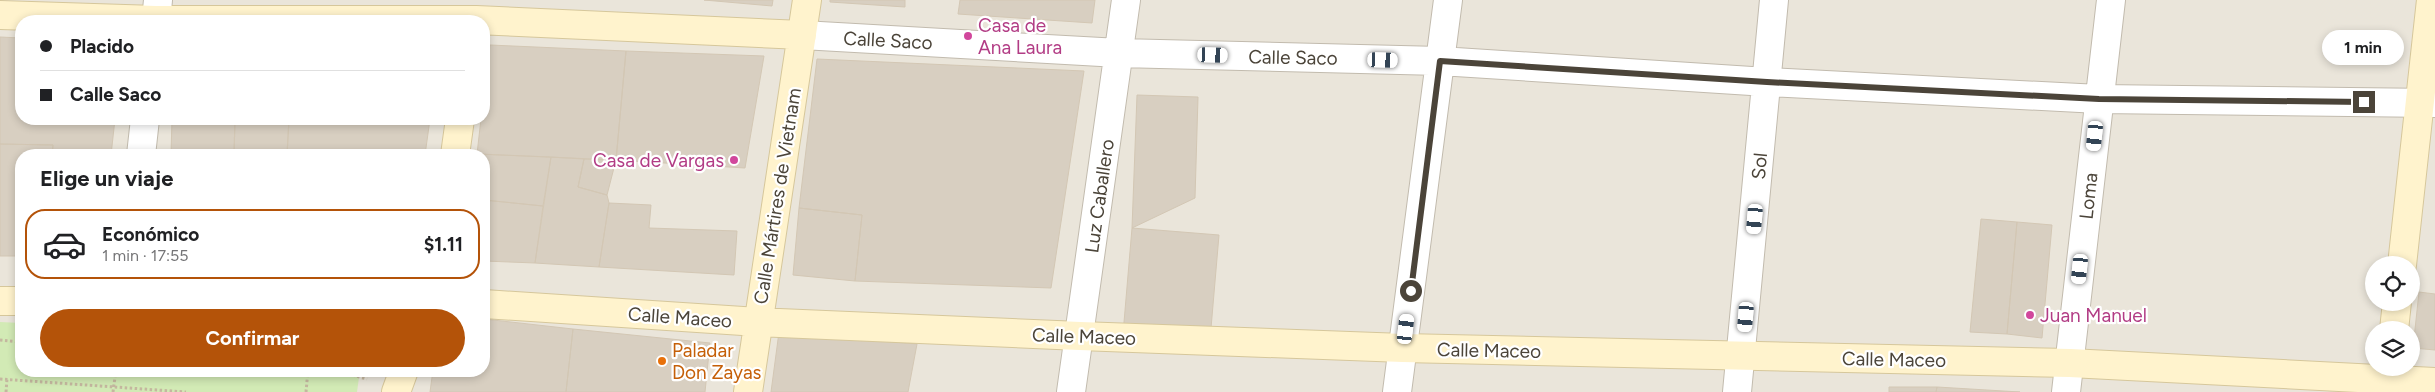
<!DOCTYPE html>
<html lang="es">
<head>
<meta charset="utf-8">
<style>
  :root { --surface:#fff; --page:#f6f6f6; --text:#202124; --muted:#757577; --line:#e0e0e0; --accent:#b45309 }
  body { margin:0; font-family:Figtree,sans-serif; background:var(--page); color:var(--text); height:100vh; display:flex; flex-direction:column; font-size:19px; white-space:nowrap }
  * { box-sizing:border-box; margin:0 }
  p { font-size:16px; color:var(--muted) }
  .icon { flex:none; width:28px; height:28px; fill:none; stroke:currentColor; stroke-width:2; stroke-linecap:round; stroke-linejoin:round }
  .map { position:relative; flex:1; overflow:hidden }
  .sheet { position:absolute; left:15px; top:149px; width:475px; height:228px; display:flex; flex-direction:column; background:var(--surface); border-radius:20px; box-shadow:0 2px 8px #0003 }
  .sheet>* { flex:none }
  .banner { position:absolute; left:15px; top:15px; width:475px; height:110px; border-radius:20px; box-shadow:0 2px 8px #0003; display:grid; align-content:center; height:110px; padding:0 25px; background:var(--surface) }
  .buttons { position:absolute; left:2365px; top:256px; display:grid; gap:10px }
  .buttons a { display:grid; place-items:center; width:55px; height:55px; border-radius:50%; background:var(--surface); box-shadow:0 2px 8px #0003; font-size:25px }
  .end { position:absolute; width:22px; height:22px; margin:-11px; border:6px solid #4b4439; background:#fff; box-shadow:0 0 0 2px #fff }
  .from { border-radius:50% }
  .bubble { position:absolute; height:35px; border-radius:18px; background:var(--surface); box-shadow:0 2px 8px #0003; font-size:16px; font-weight:700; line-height:35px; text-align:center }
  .car { position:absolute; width:15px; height:30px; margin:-15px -8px; border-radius:6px; box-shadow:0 0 4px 1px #0007; background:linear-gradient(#fff 24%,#345 0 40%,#fff 0 76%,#345 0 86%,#fff 0) }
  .banner b { display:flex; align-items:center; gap:18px; height:48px; font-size:19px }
  .banner b+b { border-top:1px solid var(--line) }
  .banner i { width:12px; height:12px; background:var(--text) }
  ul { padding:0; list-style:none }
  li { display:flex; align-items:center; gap:15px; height:70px; margin:0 10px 8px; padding:0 15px; border:2px solid var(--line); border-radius:20px }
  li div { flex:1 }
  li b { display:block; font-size:19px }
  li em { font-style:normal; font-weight:700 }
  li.on { border-color:var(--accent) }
  li>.icon { width:45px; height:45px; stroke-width:1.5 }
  h2 { padding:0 25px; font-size:22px; line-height:60px }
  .primary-button { display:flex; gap:10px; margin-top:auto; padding:10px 25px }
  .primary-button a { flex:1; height:58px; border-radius:30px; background:var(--accent); color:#fff; font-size:20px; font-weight:700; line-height:58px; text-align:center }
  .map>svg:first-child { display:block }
  .residential { fill:#eae5da; fill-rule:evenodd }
  .green { fill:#d2eab5 }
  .building { fill:#d8cfc1; stroke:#d3c7b4 }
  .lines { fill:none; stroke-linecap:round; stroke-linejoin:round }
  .street-casing { stroke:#c2bbae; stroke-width:30 }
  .secondary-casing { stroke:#d6c79b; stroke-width:30 }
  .path { stroke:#c4b79f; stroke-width:3; stroke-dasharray:2.5 2.5; stroke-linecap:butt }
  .street { stroke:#fff; stroke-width:28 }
  .secondary { stroke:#fff3cd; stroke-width:28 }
  .route { stroke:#4b4439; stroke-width:6 }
  .hotel-dot { fill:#d1479c; stroke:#fff; stroke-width:2 }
  .food-dot { fill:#e8710a; stroke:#fff; stroke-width:2 }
  .labels { text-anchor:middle; stroke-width:4.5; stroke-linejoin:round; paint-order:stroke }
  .hotel-label { font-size:19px; fill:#b23c85; stroke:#fff; text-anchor:start }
  .street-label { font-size:19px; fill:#4b4439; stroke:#fff }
  .food-label { font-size:19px; fill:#c56008; stroke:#fff; text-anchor:start }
</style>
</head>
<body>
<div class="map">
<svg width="2435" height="392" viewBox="0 0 2435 392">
  <rect width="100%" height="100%" fill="#f6f3ec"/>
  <path class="residential" d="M0,0H2435V392H0ZM21,21H484V119H21ZM21,155H484V370H21ZM2374,265H2411V302H2374ZM2374,330H2411V368H2374Z"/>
  <path class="green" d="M0,322L21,323V370H360L357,392H0Z"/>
  <path class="building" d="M704,0H773L772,6Z
    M830,0H905V7L830,2Z
    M960,0H1095L1092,23L958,14Z
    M0,37L21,38V119H115L111,155H52L53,145L0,144Z
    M490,45L626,51L616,160L477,154L481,119H484V95Z
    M626,51L764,56L745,168L616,160Z
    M817,59L1084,71L1051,288L855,281L862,215L799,208Z
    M1137,95L1198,97L1195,198L1132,228Z
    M172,119H235L234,155H171Z
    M235,119H289L287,155H234Z
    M289,119H430L425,155H287Z
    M0,144L53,145L52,155H21V256H0Z
    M477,154L551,157L543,206L484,200V155Z
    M551,157L584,159L578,187L607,195L609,203L599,267L535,263Z
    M584,159L616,160L607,195L578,187Z
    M484,200L543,206L535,263L484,261Z
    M609,203L651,205L649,228L737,231L734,275L599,267Z
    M799,208L862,215L855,281L793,275Z
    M1981,219L2017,222L2007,334L1970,332Z
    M2017,222L2052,225L2042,338L2007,334Z
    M1132,228L1219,235L1210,340L1123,334Z
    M2419,292L2435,294V350L2413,348Z
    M484,319L573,329L566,392H430L433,370H484Z
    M573,329L710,343L705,392H566Z
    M779,332L917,344L908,392H771Z
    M1889,387H1937L1936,392H1889Z
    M1937,387L2020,392H1936Z"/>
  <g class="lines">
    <g class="street-casing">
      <path id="street" d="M156,21L158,0
        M802,35L1119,53L1440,61L1767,82L2099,99L2435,103
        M141,155L145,119
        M1071,392L1126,0
        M1397,392L1448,0
        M1737,392L1774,0
        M2066,392L2111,0"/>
    </g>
    <g class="secondary-casing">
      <path id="secondary" d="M0,15L156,20H476L802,35
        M455,155L460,119
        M2402,265L2431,0
        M0,301H21
        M484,304L758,322L1080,336L1403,348L2070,363L2435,382
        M2394,330L2397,302
        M396,392L404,370
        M748,392L807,0"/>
    </g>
    <path class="path" d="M0,340L21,342
      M333,370L367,379
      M0,379L186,392
      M6,392L7,379
      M113,392L116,370
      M306,392L308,370"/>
    <use href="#street" class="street"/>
    <use href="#secondary" class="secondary"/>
  </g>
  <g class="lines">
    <path class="route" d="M1411,291L1440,61L1767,82L2099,99L2364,102"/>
  </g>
  <g class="hotel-dot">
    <circle cx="968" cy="36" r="5"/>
    <circle cx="734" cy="160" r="5"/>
    <circle cx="2030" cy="315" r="5"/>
  </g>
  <circle class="food-dot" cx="662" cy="361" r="5"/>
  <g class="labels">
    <g class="hotel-label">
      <text x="978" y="32">Casa de<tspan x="978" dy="22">Ana Laura</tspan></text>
      <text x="724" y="167" text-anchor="end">Casa de Vargas</text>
      <text x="2040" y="322">Juan Manuel</text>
    </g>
    <g class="street-label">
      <text transform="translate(888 40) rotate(3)" y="7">Calle Saco</text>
      <text transform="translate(1293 57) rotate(1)" y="7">Calle Saco</text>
      <text transform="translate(1759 166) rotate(-85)" y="7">Sol</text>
      <text transform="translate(777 196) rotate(-81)" y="7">Calle Mártires de Vietnam</text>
      <text transform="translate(1099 196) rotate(-82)" y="7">Luz Caballero</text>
      <text transform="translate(2088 196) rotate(-84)" y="7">Loma</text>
      <text transform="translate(680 317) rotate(4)" y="7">Calle Maceo</text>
      <text transform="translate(1084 336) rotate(2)" y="7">Calle Maceo</text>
      <text transform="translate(1489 350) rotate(1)" y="7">Calle Maceo</text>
      <text transform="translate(1894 359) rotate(1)" y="7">Calle Maceo</text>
    </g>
    <g class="food-label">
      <text x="672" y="357">Paladar<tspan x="672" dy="22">Don Zayas</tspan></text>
    </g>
  </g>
</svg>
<div class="buttons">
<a><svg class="icon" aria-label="locate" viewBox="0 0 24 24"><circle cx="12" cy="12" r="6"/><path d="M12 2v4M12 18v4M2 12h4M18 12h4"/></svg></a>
<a><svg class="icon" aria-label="layers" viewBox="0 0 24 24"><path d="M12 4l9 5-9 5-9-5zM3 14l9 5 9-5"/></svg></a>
</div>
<i class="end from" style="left:1411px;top:291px"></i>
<i class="end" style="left:2364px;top:102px"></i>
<div class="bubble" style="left:2322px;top:30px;width:82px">1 min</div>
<i class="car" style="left:1213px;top:55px;rotate:92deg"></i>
<i class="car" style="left:1383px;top:60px;rotate:92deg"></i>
<i class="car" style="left:2095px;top:136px;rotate:186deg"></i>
<i class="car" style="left:1755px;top:219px;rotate:185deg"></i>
<i class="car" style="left:2080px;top:269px;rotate:186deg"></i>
<i class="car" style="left:1746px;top:317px;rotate:185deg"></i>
<i class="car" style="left:1406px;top:329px;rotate:7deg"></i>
<div class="banner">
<b><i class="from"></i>Placido</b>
<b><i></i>Calle Saco</b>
</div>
<section class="sheet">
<h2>Elige un viaje</h2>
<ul>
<li class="on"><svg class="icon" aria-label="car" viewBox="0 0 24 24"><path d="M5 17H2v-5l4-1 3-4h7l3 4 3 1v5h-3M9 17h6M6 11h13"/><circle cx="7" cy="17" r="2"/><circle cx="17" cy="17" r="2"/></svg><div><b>Económico</b><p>1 min · 17:55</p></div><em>$1.11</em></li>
</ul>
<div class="primary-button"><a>Confirmar</a></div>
</section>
</div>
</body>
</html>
